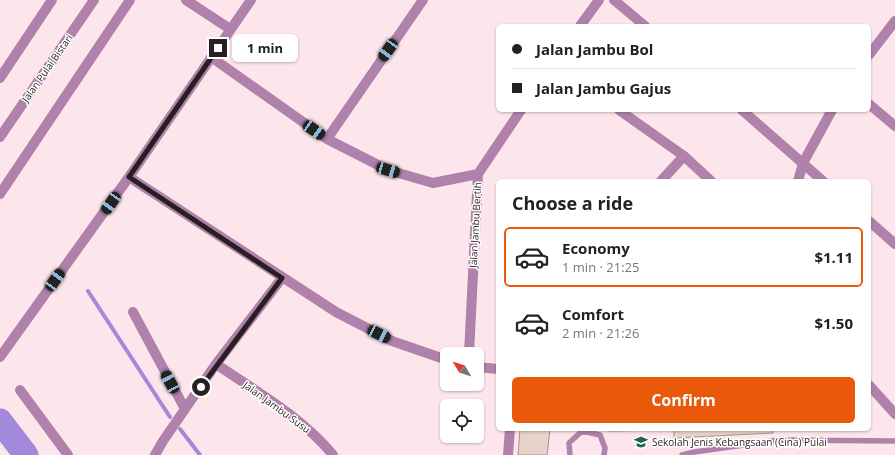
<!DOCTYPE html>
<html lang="en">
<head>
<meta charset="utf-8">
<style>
  :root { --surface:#fff; --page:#f6f6f6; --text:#222; --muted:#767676; --line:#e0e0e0; --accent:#ea580c }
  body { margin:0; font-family:"Open Sans",sans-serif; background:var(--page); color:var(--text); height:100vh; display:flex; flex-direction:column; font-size:15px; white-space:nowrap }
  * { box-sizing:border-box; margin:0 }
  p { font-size:13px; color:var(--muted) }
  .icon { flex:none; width:22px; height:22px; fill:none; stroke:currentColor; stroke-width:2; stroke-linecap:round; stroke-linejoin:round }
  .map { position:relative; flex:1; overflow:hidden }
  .details { position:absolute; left:496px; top:179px; width:375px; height:252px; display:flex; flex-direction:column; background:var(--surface); border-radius:6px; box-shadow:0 1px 3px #0004 }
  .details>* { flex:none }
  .guide { position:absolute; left:496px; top:24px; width:375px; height:88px; border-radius:6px; box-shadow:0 1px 3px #0004; display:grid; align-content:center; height:88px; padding:0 16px; background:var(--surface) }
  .needle { width:26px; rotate:309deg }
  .tools { position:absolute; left:440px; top:347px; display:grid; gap:8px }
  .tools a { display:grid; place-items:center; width:44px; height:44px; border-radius:6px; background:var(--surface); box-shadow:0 1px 3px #0004; font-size:20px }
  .end { position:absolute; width:18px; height:18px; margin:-9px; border:5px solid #271f21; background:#fff; box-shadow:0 0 0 2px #fff }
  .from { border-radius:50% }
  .bubble { position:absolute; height:28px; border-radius:6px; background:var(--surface); box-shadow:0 1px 3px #0004; font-size:13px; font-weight:700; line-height:28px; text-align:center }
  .car { position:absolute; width:12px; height:24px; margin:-12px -6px; border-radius:5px; box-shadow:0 0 3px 1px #0007; background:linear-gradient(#222 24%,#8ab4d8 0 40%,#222 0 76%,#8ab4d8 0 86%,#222 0) }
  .guide b { display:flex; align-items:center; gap:14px; height:38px; font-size:15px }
  .guide b+b { border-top:1px solid var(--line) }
  .guide i { width:10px; height:10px; background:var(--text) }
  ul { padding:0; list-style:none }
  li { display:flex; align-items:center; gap:12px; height:60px; margin:0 8px 6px; padding:0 8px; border:2px solid transparent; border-radius:6px }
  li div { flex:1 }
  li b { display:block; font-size:15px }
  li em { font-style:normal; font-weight:700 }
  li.selected { border-color:var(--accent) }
  li>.icon { width:36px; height:36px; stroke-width:1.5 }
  h2 { padding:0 16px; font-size:18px; line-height:48px }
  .cta { display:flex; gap:8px; margin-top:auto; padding:8px 16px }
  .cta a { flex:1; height:46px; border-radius:6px; background:var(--accent); color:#fff; font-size:16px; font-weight:700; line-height:46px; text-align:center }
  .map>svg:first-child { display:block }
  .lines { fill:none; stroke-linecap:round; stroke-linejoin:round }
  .stream { stroke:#a289dc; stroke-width:4 }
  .river { stroke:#a289dc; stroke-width:25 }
  .building { fill:#e8d3cc; stroke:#a5928c }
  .lane { stroke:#b081ab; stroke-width:5.5 }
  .street { stroke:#b081ab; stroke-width:10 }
  .route { stroke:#271f21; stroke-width:5 }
  .labels { text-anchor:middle; stroke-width:3; stroke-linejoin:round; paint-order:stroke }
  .street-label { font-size:10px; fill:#271f21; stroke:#fff }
  .poi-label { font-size:10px; fill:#271f21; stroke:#fff; text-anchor:start }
</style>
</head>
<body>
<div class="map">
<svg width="895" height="455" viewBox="0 0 895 455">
  <rect width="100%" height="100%" fill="#fde6eb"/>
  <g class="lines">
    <path class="stream" d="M88,291L170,417
      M180,429L200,455"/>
    <path class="river" d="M0,421L26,455"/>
  </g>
  <path class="building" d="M520,429H550L547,455H518Z
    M609,429H671V430L609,431Z
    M674,429H773V433L674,438Z"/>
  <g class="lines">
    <path class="lane" d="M570,455L569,443L582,431L600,435L605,448L604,455
      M682,455L694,452L779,440L895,441"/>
    <path class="street" d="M186,0L230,29
      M614,0L645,26
      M580,26L599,0
      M869,55L895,21
      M211,57L327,139L388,170L433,183L478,174
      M0,78L52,0
      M869,104L895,126
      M619,110L684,156L711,181
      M742,110L823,181
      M0,137L94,0
      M327,139L423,0
      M129,177L336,312L392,341L447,360
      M661,181L684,156
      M798,181L803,163L832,110
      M0,194L130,0
      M869,221L895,244
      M133,312L185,409
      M469,354L478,174L521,110
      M0,357L129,177L251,0
      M216,364C257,392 302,417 333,455
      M477,367L498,369
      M869,385L895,414
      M20,390L68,455
      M155,455L163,441L216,364L282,278
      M508,455L510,429"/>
  </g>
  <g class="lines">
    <path class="route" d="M201,387L282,278L129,177L218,48"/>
  </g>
  <defs>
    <g id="school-bare" transform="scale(1.08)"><path d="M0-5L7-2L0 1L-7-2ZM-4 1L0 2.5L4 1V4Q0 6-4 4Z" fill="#236351" stroke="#fff" stroke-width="2.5" paint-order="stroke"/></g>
  </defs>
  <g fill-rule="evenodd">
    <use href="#school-bare" x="641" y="442"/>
  </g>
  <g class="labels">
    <g class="street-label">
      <text transform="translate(47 68) rotate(-55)" y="4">Jalan Pulai Bistari</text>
      <text transform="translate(475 225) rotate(-87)" y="4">Jalan Jambu Bertih</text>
      <text transform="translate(277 407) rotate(36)" y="4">Jalan Jambu Susu</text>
    </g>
    <g class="poi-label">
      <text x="652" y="446">Sekolah Jenis Kebangsaan (Cina) Pulai</text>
    </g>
  </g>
</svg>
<div class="tools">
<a><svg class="needle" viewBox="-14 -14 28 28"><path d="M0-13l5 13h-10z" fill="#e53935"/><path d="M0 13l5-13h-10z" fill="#767676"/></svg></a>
<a><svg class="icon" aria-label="locate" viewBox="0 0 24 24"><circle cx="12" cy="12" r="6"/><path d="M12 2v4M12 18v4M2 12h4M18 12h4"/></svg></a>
</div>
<i class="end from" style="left:201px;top:387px"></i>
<i class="end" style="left:218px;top:48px"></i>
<div class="bubble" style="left:232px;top:34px;width:66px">1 min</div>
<i class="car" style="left:388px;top:50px;rotate:215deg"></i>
<i class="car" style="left:314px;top:130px;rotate:125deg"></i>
<i class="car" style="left:388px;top:170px;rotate:106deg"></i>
<i class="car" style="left:111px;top:203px;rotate:215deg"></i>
<i class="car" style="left:55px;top:280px;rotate:36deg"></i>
<i class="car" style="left:379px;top:334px;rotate:116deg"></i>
<i class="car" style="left:170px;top:382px;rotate:331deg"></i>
<div class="guide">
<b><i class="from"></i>Jalan Jambu Bol</b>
<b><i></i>Jalan Jambu Gajus</b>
</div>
<section class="details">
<h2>Choose a ride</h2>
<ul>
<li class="selected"><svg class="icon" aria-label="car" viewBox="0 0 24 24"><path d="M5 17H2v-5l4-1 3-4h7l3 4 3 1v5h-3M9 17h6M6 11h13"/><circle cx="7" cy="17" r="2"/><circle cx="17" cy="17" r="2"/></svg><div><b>Economy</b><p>1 min · 21:25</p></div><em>$1.11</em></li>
<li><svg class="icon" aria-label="car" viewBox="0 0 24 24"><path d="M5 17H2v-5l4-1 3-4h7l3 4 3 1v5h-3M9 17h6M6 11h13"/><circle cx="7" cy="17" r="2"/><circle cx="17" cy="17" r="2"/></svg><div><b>Comfort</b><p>2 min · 21:26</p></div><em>$1.50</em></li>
</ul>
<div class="cta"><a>Confirm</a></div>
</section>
</div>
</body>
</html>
